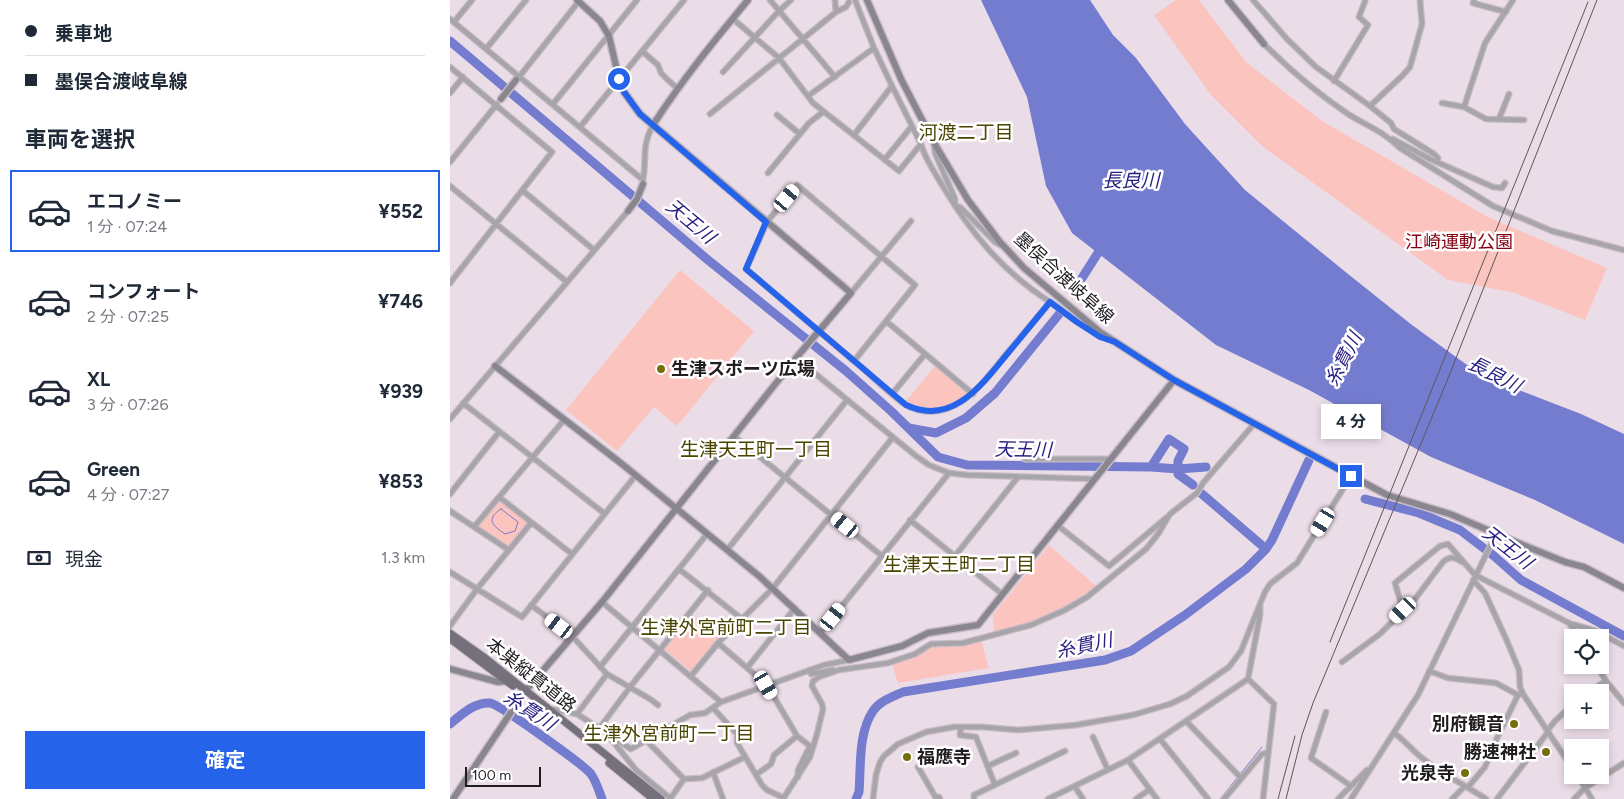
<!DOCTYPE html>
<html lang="ja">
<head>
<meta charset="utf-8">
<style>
  :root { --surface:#fff; --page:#f2f2f3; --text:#1f2937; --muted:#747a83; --line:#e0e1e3; --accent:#2563eb }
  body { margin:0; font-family:Figtree,"Noto Sans JP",sans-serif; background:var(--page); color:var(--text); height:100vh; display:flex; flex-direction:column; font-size:19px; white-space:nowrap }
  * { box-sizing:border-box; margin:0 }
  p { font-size:16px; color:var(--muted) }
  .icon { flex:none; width:28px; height:28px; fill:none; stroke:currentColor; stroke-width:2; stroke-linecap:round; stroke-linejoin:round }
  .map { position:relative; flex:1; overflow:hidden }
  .panel { display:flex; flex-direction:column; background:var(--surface); width:450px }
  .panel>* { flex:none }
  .guide { display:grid; align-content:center; height:110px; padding:0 25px; background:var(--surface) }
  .fabs { position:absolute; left:1114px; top:629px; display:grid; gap:10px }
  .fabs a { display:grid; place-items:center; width:45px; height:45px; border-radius:0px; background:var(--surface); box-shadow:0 2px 8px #0003; font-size:25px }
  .scale { position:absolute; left:15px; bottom:12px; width:76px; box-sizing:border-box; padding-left:5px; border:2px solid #201c20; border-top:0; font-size:14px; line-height:18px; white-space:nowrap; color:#201c20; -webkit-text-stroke:4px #fff; paint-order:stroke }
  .end { position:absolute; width:22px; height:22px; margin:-11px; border:6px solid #2563eb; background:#fff; box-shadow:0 0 0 2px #fff }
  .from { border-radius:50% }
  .bubble { position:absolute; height:35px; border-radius:0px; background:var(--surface); box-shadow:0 2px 8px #0003; font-size:16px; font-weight:700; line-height:35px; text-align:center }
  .car { position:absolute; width:15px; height:30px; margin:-15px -8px; border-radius:6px; box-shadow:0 0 4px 1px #0007; background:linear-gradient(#fff 24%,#345 0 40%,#fff 0 76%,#345 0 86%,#fff 0) }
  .guide b { display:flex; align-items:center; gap:18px; height:48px; font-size:19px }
  .guide b+b { border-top:1px solid var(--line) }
  .guide i { width:12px; height:12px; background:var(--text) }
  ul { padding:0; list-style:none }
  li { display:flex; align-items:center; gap:15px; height:82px; margin:0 10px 8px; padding:0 15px; border:2px solid transparent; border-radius:0px }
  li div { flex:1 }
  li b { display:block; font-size:19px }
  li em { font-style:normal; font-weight:700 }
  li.on { border-color:var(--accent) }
  li>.icon { width:45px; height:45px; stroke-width:1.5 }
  h2 { padding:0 25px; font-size:22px; line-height:60px }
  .pay { display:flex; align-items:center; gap:12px; height:55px; padding:0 25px; font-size:19px }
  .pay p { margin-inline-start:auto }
  .button { display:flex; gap:10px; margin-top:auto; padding:10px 25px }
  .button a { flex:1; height:58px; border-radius:0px; background:var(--accent); color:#fff; font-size:20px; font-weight:700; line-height:58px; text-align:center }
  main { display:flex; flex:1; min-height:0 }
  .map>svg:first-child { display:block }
  .green { fill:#fcc4bf }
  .water { fill:#747cd0 }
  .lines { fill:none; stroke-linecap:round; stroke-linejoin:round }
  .stream { stroke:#747cd0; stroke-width:1 }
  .river { stroke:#747cd0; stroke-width:9 }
  .street-casing { stroke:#c6bac4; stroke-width:7 }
  .secondary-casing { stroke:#c6bac4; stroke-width:9 }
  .primary-casing { stroke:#c6bac4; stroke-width:9 }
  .street { stroke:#a7a4aa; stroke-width:4.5 }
  .secondary { stroke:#8a868f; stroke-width:6 }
  .primary { stroke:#75717c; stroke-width:7 }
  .rail { stroke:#5c555b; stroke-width:1 }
  .route { stroke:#2563eb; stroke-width:6 }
  .poi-dot { fill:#756e0b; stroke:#fff; stroke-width:2 }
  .labels { text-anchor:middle; stroke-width:5; stroke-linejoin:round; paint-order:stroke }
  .park-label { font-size:18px; fill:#840013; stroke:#fff }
  .street-label { font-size:18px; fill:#201c20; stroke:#fff }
  .poi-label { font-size:18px; font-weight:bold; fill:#201c20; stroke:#fff; text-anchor:end }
  .neighbourhood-label { font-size:19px; fill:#4b4502; stroke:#fff }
  .water-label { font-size:19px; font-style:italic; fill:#281e81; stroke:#fff }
</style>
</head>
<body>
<main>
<section class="panel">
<div class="guide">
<b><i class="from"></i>乗車地</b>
<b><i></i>墨俣合渡岐阜線</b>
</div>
<h2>車両を選択</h2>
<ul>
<li class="on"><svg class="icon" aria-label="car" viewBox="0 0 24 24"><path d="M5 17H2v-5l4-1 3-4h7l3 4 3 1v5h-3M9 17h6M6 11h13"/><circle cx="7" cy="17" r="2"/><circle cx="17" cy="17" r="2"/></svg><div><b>エコノミー</b><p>1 分 · 07:24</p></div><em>¥552</em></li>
<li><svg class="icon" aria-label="car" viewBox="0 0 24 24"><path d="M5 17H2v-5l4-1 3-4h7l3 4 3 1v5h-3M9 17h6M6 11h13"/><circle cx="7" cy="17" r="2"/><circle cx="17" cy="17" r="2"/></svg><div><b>コンフォート</b><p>2 分 · 07:25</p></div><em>¥746</em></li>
<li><svg class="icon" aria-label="car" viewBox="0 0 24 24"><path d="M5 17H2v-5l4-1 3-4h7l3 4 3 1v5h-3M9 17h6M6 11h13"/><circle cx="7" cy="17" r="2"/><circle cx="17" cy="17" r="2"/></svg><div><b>XL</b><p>3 分 · 07:26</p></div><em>¥939</em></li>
<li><svg class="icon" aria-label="car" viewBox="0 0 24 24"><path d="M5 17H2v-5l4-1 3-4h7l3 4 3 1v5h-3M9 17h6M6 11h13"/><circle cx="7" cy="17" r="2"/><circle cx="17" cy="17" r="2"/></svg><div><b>Green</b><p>4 分 · 07:27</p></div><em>¥853</em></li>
</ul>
<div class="pay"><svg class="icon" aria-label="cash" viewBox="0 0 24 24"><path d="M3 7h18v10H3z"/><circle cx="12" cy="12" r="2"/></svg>現金<p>1.3 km</p></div>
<div class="button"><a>確定</a></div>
</section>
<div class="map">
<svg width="1174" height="799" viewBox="0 0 1174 799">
  <rect width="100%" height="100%" fill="#ebdde8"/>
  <path class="green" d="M726,0H749L796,62L872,121L1038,217L1157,268L1135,320L1065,293L998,280L812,146L761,95L704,15Z
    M230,270L304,331L227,426L204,407L167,451L116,410Z
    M485,366L518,394C498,408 479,415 455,402Z
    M49,499L78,522L58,547L27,525Z
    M599,545L646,586C618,612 581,623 544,633L543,615Z
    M242,614L271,637L242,672L214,649Z
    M531,640L539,668L448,683L442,664L465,655L479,646Z"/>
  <path class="water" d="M531,0H640L663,35L686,58L735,124L795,190L898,274L962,325L1017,365L1066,389L1131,414L1174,434V544L1085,500L981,457L859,390L766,345L622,233L596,186L577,97Z"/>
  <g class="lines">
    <path class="stream" d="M51,509L68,522L65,531L55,534C43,526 35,519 51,509Z
      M770,799L812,747"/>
    <path class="river" d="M0,41L258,260L396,371L441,411L488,457L517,465L701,467L728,469L756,467
      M632,278L653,245
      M459,428L486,433L516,418L545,393L610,313
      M876,429L892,396
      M701,467L719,439L734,449L728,461V474L743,485
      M752,494L816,549
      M915,499L969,513L1010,530L1044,556L1071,580L1174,636
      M0,724C11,715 24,702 40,703C49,704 134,765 141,774C146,781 149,791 152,799
      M406,799L409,792C411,767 408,733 423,711C430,701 442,697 453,692L655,660L681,651L735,615L796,569L816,549L822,540L859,460"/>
    <g class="street-casing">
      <path id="street" d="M320,0L385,77
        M385,0L386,12
        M803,0L837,39L866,67L920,106L941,123L944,129L984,154L988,158L987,162
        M1024,0L1023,3L1056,12
        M0,19L193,180
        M283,19L329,58L363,103L449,171L471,144C475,159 484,171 492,185C520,232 553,272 600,302
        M4,22L22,0
        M814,44C840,70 868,94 898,114C917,126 933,131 950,148L1043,206L1102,231L1174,250
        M36,49L76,0
        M192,51L208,65L211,73L218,80L227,88
        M0,67L102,152L0,283
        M273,72L329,11L341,0
        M69,77L129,1
        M884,81L918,25L909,17L915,1
        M442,86L471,144
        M0,93L13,77
        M358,96L424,48L405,0
        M992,103L1014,107L1036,119L1074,120
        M103,104L187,0
        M920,106L953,75L960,67L972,24L970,0
        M1014,107L1035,43L1063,0
        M260,114L386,12L396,7L399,2
        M327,115L350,134
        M1049,119L1059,94
        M130,127L234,0
        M404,135L442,86L424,48
        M943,139L980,159L1043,187L1052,188L1055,183
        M484,145L485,153L505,199V206L510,207L545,242L552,246
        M435,159L462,126
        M0,162L47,104
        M318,173L359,123L373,112
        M193,180C197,157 191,147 203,125
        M0,186L117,282
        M72,190L144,250
        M401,293L461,221
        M436,321L523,394
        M346,358L466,456L479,465L499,473L517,475L644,479
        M404,361L465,285L347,185L317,222L296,269L404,361C420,373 444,400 460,407C504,426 535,381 558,352C572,336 586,319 600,302L627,322L657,339
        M442,394L475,354
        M13,403L155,514
        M0,419L178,211
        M114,420L49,497L122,554
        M284,436L432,556
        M575,459H660
        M0,494L49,432
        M0,511L59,550
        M460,520L552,594
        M607,525L659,566L716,518
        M24,527L49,497
        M277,550L397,400
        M505,556L568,477
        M229,569L292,619
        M0,572L72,617L186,475
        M1023,580L1035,593L1057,641L1069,670L1070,687L1073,694L1122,768
        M152,602L271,702L374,665L399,660
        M81,605L122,636L157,674L200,699L208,705
        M953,610L945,583L990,546L998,544L1025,575L1119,623L1146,631L1174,646
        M1119,623L1129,638
        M0,626L27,589L81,523
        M371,632L499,473
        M268,643L317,685L347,736L360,746L348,770V777
        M892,662L930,634L965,599L993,562C1000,556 1004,557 1012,562
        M1146,665L1156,681L1174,703
        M150,667L257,534
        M297,668L345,608
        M359,670L361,674L383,670
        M979,671L998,678L1046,683L1068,695L1071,694
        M241,676L268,643L323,588L443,437
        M798,679L824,704L813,799
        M1138,692L1156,681
        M263,708L287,734V743L312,785L317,790L334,798
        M101,709L127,714L181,749L240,715L255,713L271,702
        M876,712L861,758L901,786
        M127,714L157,674
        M737,722L791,778
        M511,727L510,735L526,737L545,785
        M1097,731L1105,721L1122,705
        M944,733C956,741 964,753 976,761C995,776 1017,786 1036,799
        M157,734L186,770L221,799
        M643,737L658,770
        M710,739L758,799
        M196,740L234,779L252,778L295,757
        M140,741L180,687L258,590
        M678,760L707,799
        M538,766L566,753
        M468,767L486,798L489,797L490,799
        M263,772L273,799
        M307,774L321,764L324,755L347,736
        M1127,775L1142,799
        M625,787L633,799
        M1018,787L1035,767L1046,740L1068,695
        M220,799L234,779
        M333,799L360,757L367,734L373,709L372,704L362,686L363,681L369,677L389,670L438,663L465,654L481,644L513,643L581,625L615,610L637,597L696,549L708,534L720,514L747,493L753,483L804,424
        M423,799L426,775L430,762L434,756L448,744L476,732L504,727H532L569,730L626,725L683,715L720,704L737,696L779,667L791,651L810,604
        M524,799V795L615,751
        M598,799L678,760L798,679L810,615V604L815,592L820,584L847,563L901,476
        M686,799L700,789
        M774,799L812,754L818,753
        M888,799L917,770
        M901,799L968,695L1046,534
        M1002,799L1015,786
        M1047,799L1098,732
        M1124,799L1135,788L1174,763"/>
    </g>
    <g class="secondary-casing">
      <path id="secondary" d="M417,0L451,79L483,141L518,200L550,242L574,268L650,332L724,380L937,495L1000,514L1073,545L1115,562L1134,567L1174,588
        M778,0L814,44
        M51,99L66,80
        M203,125C232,80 264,41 298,0
        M178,211L187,199L193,184
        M45,366L172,464L309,576L399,660L452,646L478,633L528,625L724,380
        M0,669L48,682L57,681
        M3,799L76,690L152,602L346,358L401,293L190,114L174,92L169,79L159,36L150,21L127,0"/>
    </g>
    <g class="primary-casing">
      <path id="primary" d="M0,633L34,657L211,799
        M0,639L63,686
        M159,763L203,799"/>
    </g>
    <use href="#street" class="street"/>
    <use href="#secondary" class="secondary"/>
    <use href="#primary" class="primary"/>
    <path class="rail" d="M880,642L1138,2
      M828,799L845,736
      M836,799L852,735L863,703L997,381L1147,0"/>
  </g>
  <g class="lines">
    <path class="route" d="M169,79L174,92L190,114L316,222L296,269L456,405C503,427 532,384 558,353C572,336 586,319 600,302L627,322L650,337L665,342L724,380L901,476"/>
  </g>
  <g class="poi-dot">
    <circle cx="211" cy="369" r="5"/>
    <circle cx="1064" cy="724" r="5"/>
    <circle cx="1096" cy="752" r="5"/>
    <circle cx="457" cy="757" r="5"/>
    <circle cx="1015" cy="773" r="5"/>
  </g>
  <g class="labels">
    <g class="park-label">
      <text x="1009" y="248">江崎運動公園</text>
    </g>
    <g class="street-label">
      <text transform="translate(614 278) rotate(42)" y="6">墨俣合渡岐阜線</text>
      <text transform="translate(81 675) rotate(38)" y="6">本巣縦貫道路</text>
    </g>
    <g class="poi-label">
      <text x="221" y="375" text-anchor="start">生津スポーツ広場</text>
      <text x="1054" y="730">別府観音</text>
      <text x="1086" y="758">勝速神社</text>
      <text x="467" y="763" text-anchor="start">福應寺</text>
      <text x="1005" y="779">光泉寺</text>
    </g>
    <g class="neighbourhood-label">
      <text x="516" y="139">河渡二丁目</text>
      <text x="306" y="456">生津天王町一丁目</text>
      <text x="509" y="571">生津天王町二丁目</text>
      <text x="276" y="634">生津外宮前町二丁目</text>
      <text x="219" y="740">生津外宮前町一丁目</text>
    </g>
    <g class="water-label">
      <text x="681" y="187">長良川</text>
      <text transform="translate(241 221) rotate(40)" y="7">天王川</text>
      <text transform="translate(893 359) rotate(-63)" y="7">糸貫川</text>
      <text transform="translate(1045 374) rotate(27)" y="7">長良川</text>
      <text transform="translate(573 449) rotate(1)" y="7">天王川</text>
      <text transform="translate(1058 547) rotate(38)" y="7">天王川</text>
      <text transform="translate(634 645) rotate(-12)" y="7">糸貫川</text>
      <text transform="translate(80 710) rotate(33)" y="7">糸貫川</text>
    </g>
  </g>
</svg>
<div class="fabs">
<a><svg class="icon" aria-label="locate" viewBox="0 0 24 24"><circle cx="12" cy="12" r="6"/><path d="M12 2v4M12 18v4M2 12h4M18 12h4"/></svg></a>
<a>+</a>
<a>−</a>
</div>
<div class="scale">100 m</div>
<i class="end from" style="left:169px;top:79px"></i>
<i class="end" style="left:901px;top:476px"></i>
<div class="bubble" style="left:871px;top:404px;width:60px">4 分</div>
<i class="car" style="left:337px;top:198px;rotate:40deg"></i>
<i class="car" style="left:873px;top:522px;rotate:211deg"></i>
<i class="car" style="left:395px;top:525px;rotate:309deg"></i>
<i class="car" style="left:953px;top:610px;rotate:226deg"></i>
<i class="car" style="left:383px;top:617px;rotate:39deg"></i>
<i class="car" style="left:109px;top:626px;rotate:307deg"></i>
<i class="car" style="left:316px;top:685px;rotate:150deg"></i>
</div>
</main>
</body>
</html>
